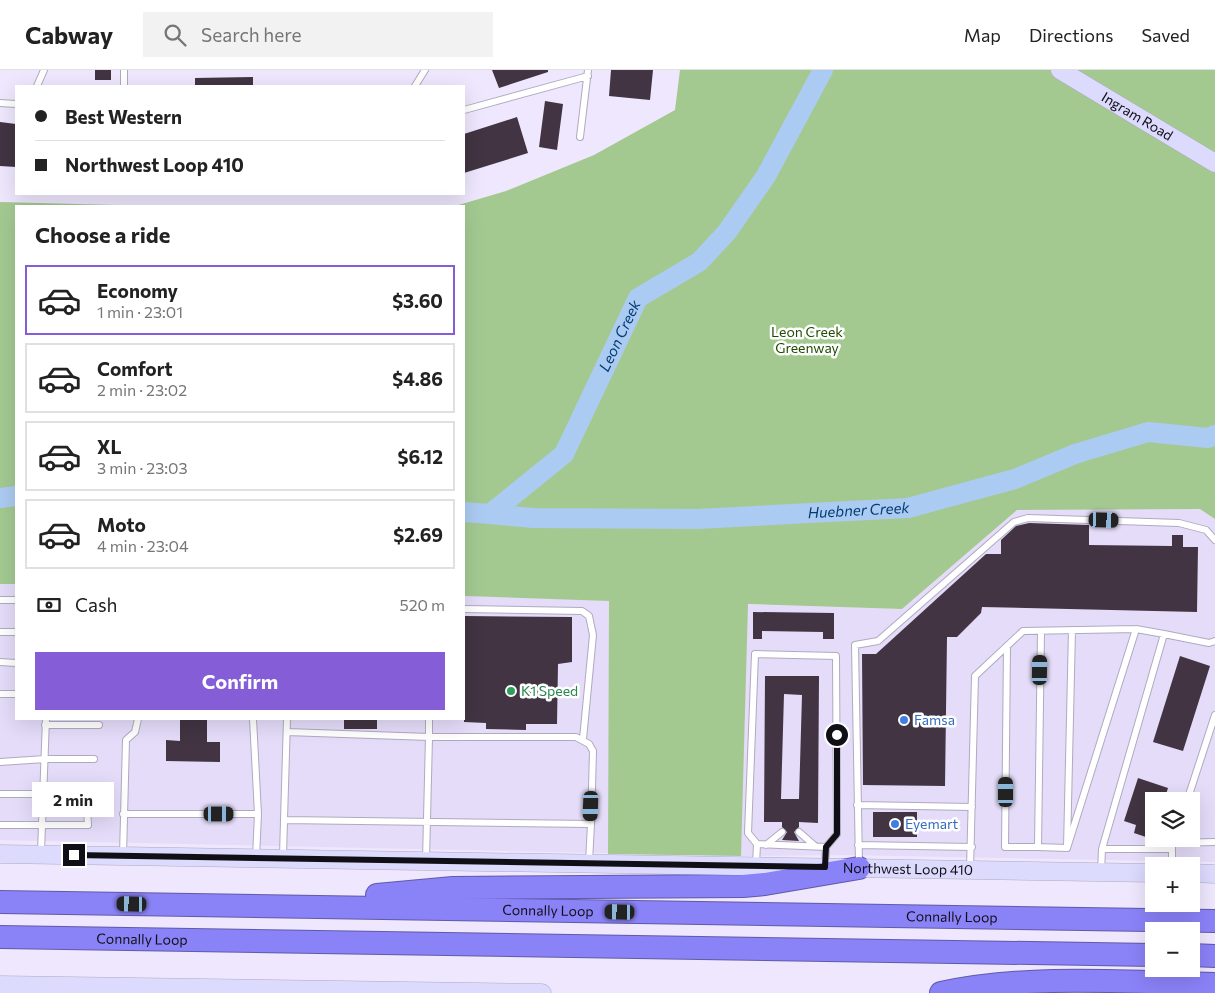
<!DOCTYPE html>
<html lang="en">
<head>
<meta charset="utf-8">
<style>
  :root { --surface:#fff; --page:#f2f2f2; --text:#222; --muted:#767676; --line:#e0e0e0; --accent:#845dd7 }
  body { margin:0; font-family:Commissioner,sans-serif; background:var(--page); color:var(--text); height:100vh; display:flex; flex-direction:column; font-size:19px; white-space:nowrap }
  * { box-sizing:border-box; margin:0 }
  p { font-size:16px; color:var(--muted) }
  .icon { flex:none; width:28px; height:28px; fill:none; stroke:currentColor; stroke-width:2; stroke-linecap:round; stroke-linejoin:round }
  .map { position:relative; flex:1; overflow:hidden }
  .details { position:absolute; left:15px; top:135px; width:450px; height:515px; display:flex; flex-direction:column; background:var(--surface); border-radius:0px; box-shadow:0 5px 20px #0002 }
  .details>* { flex:none }
  .banner { position:absolute; left:15px; top:15px; width:450px; height:110px; border-radius:0px; box-shadow:0 5px 20px #0002; display:grid; align-content:center; height:110px; padding:0 20px; background:var(--surface) }
  .buttons { position:absolute; left:1145px; top:722px; display:grid; gap:10px }
  .buttons a { display:grid; place-items:center; width:55px; height:55px; border-radius:0px; background:var(--surface); box-shadow:0 5px 20px #0002; font-size:25px }
  .end { position:absolute; width:22px; height:22px; margin:-11px; border:6px solid #110f16; background:#fff; box-shadow:0 0 0 2px #fff }
  .from { border-radius:50% }
  .bubble { position:absolute; height:35px; border-radius:0px; background:var(--surface); box-shadow:0 5px 20px #0002; font-size:16px; font-weight:700; line-height:35px; text-align:center }
  .car { position:absolute; width:15px; height:30px; margin:-15px -8px; border-radius:6px; box-shadow:0 0 4px 1px #0007; background:linear-gradient(#222 24%,#8ab4d8 0 40%,#222 0 76%,#8ab4d8 0 86%,#222 0) }
  .banner b { display:flex; align-items:center; gap:18px; height:48px; font-size:19px }
  .banner b+b { border-top:1px solid var(--line) }
  .banner i { width:12px; height:12px; background:var(--text) }
  ul { padding:0; list-style:none }
  li { display:flex; align-items:center; gap:15px; height:70px; margin:0 10px 8px; padding:0 10px; border:2px solid var(--line); border-radius:0px }
  li div { flex:1 }
  li b { display:block; font-size:19px }
  li em { font-style:normal; font-weight:700 }
  li.current { border-color:var(--accent) }
  li>.icon { width:45px; height:45px; stroke-width:1.5 }
  h2 { padding:0 20px; font-size:22px; line-height:60px }
  .pay { display:flex; align-items:center; gap:12px; height:55px; padding:0 20px; font-size:19px }
  .pay p { margin-inline-start:auto }
  .primary-button { display:flex; gap:10px; margin-top:auto; padding:10px 20px }
  .primary-button a { flex:1; height:58px; border-radius:0px; background:var(--accent); color:#fff; font-size:20px; font-weight:700; line-height:58px; text-align:center }
  header { display:flex; align-items:center; gap:30px; box-sizing:border-box; height:70px; padding:0 25px; background:var(--surface); border-bottom:1px solid var(--line) }
  header strong { font-size:24px }
  nav { display:flex; gap:28px; margin-inline-start:auto; font-size:18px }
  .search { width:350px; height:45px; background:var(--page); display:flex; align-items:center; gap:12px; box-sizing:border-box; padding:0 18px; border-radius:0px; color:var(--muted); font-size:19px }
  .map>svg:first-child { display:block }
  .built { fill:#e4dcf9; fill-rule:evenodd }
  .green { fill:#a3c991 }
  .lines { fill:none; stroke-linecap:round; stroke-linejoin:round }
  .river { stroke:#accbf2; stroke-width:20 }
  .building { fill:#423442; fill-rule:evenodd }
  .lane-casing { stroke:#b0aabf; stroke-width:8 }
  .secondary-casing { stroke:#b0aabf; stroke-width:19 }
  .highway-casing { stroke:#605aa8; stroke-width:24 }
  .lane { stroke:#fff; stroke-width:6 }
  .secondary { stroke:#dcdafd; stroke-width:18 }
  .highway { stroke:#8a82f7; stroke-width:22 }
  .route { stroke:#110f16; stroke-width:6 }
  .leisure-dot { fill:#2e9e5b; stroke:#fff; stroke-width:2 }
  .shop-dot { fill:#3f7fe0; stroke:#fff; stroke-width:2 }
  .labels { text-anchor:middle; stroke-width:5; stroke-linejoin:round; paint-order:stroke }
  .street-label { font-size:14px; fill:#110f16; stroke:#fff }
  .park-label { font-size:14px; fill:#214b00; stroke:#fff }
  .leisure-label { font-size:14px; fill:#27864d; stroke:#fff; text-anchor:start }
  .shop-label { font-size:14px; fill:#366cbe; stroke:#fff; text-anchor:start }
  .water-label { font-size:15px; font-style:italic; fill:#023b73; stroke:#fff }
</style>
</head>
<body>
<header>
<strong>Cabway</strong>
<div class="search"><svg class="icon" aria-label="search" viewBox="0 0 24 24"><circle cx="10" cy="10" r="6"/><path d="M15 15l6 6"/></svg>Search here</div>
<nav><a>Map</a><a>Directions</a><a>Saved</a></nav>
</header>
<div class="map">
<svg width="1215" height="923" viewBox="0 0 1215 923">
  <rect width="100%" height="100%" fill="#eee7fd"/>
  <path class="built" d="M1117,439H1215V792L845,785L741,786L0,770V514H16V649H464V526L902,539L1017,440ZM1154,731H1191V769H1154Z"/>
  <path class="green" d="M680,0H1215V449L1200,439L1017,440L902,539L748,534L741,786L608,784L609,531L464,526V136H455L506,121L594,85L675,40Z
    M0,132L155,136H16V514H0Z"/>
  <g class="lines">
    <g class="river">
      <path d="M0,428L16,426"/>
      <path id="s1" d="M464,442L490,444L564,384L638,228L699,192L727,162L766,106L823,0"/>
      <path id="s2" d="M490,444L533,448L697,449L908,438L1015,409L1075,384L1148,362L1208,368L1215,365"/>
    </g>
  </g>
  <path class="building" d="M95,0H111V10H95Z
    M492,0H548V2L499,18Z
    M611,0H653L650,30L609,26Z
    M253,7V16H195V8Z
    M545,31L563,34L557,80L539,77Z
    M517,47L528,83L464,103V64Z
    M0,52L16,54V97L0,96Z
    M1029,453L1089,455V475L1172,476V465H1183V477H1198L1197,542L982,537L981,543L957,567H947L945,716L863,715L862,584H876L986,484H1001V470L1016,456Z
    M753,542L834,543V569H823V562L762,561V569H753Z
    M464,546L572,547V592L558,594L557,654H526V660L486,659V653L464,652Z
    M1180,586L1210,596L1183,681L1153,672Z
    M765,606H819L818,753L799,752V757L794,762L799,771L782,770L787,762L782,757V752H764ZM784,624L802,625L799,729H781Z
    M180,649H207V672H220V692L166,691V670L180,671Z
    M344,649H377V659H344Z
    M1138,708L1168,718L1164,731H1154L1152,769L1134,763L1136,755L1124,751Z
    M873,742H917V767H873Z"/>
  <g class="lines">
    <g class="lane-casing">
      <path id="lane" d="M37,16L44,0
        M124,16V0
        M415,16L425,0
        M0,33L16,34
        M464,40L588,6
        M580,67L588,0
        M0,530H16
        M464,539L582,541L589,546L593,565L583,669
        M0,562H16
        M1164,564L1209,573L1215,571
        M1007,576L1005,777H1038L1041,561
        M0,592L16,593
        M0,624H16
        M253,649L258,744L256,787
        M287,649L284,750L591,754L589,792
        M429,649V667H576L589,674L593,681L591,754
        M45,655H99
        M287,662L429,667L426,790
        M0,692L45,689H94
        M0,724H86L88,755H0
        M1187,731L1215,645
        M857,735L972,737
        M123,744H258
        M799,762L815,776
        M757,774L826,777
        M766,775L782,762
        M858,775L972,777
        M1038,777L1067,778L1072,560
        M1067,778L1136,559L1164,564L1102,779L1101,801
        M1102,779H1172
        M41,782L46,649
        M123,785L126,670L135,662L138,649
        M283,786L284,750
        M859,794L855,575L878,571L1014,452L1028,448L1179,453L1206,460L1215,470
        M756,795L757,774L748,763L755,584L836,586L837,764L826,777L825,797
        M1172,796V773L1215,772
        M970,799L975,606L1023,561L1136,559"/>
    </g>
    <g class="secondary-casing">
      <g id="secondary">
        <path id="s3" d="M1060,0L1215,93"/>
        <path id="s4" d="M0,784L1154,803"/>
        <path d="M1191,803L1215,804"/>
        <path d="M0,915L542,923"/>
      </g>
    </g>
    <g class="highway-casing">
      <g id="highway">
        <path d="M377,825L453,818L743,816L765,814L859,798"/>
        <path id="s5" d="M0,832L1215,851"/>
        <path id="s6" d="M0,867L1154,885"/>
        <path d="M1191,885L1215,886"/>
        <path d="M941,923C1028,904 1126,912 1215,914"/>
      </g>
    </g>
    <use href="#lane" class="lane"/>
    <use href="#secondary" class="secondary"/>
    <use href="#highway" class="highway"/>
  </g>
  <g class="lines">
    <path class="route" d="M74,785L825,797L826,777L837,764V665"/>
  </g>
  <circle class="leisure-dot" cx="511" cy="621" r="5"/>
  <g class="shop-dot">
    <circle cx="904" cy="650" r="5"/>
    <circle cx="895" cy="754" r="5"/>
  </g>
  <g class="labels">
    <g class="street-label">
      <text dy="5" stroke="none"><textPath href="#s3" startOffset="90">Ingram Road</textPath></text>
      <text dy="5" stroke="none"><textPath href="#s4" startOffset="908">Northwest Loop 410</textPath></text>
      <text dy="5" stroke="none"><textPath href="#s5" startOffset="548">Connally Loop</textPath></text>
      <text dy="5" stroke="none"><textPath href="#s5" startOffset="952">Connally Loop</textPath></text>
      <text dy="5" stroke="none"><textPath href="#s6" startOffset="142">Connally Loop</textPath></text>
    </g>
    <g class="park-label">
      <text x="807" y="267">Leon Creek<tspan x="807" dy="16">Greenway</tspan></text>
    </g>
    <g class="leisure-label">
      <text x="521" y="626">K1 Speed</text>
    </g>
    <g class="shop-label">
      <text x="914" y="655">Famsa</text>
      <text x="905" y="759">Eyemart</text>
    </g>
    <g class="water-label">
      <text dy="5" stroke="none"><textPath href="#s1" startOffset="252">Leon Creek</textPath></text>
      <text dy="5" stroke="none"><textPath href="#s2" startOffset="369">Huebner Creek</textPath></text>
    </g>
  </g>
</svg>
<div class="buttons">
<a><svg class="icon" aria-label="layers" viewBox="0 0 24 24"><path d="M12 4l9 5-9 5-9-5zM3 14l9 5 9-5"/></svg></a>
<a>+</a>
<a>−</a>
</div>
<i class="end from" style="left:837px;top:665px"></i>
<i class="end" style="left:74px;top:785px"></i>
<div class="bubble" style="left:32px;top:712px;width:82px">2 min</div>
<i class="car" style="left:1104px;top:450px;rotate:92deg"></i>
<i class="car" style="left:1040px;top:600px;rotate:1deg"></i>
<i class="car" style="left:1006px;top:722px;rotate:0deg"></i>
<i class="car" style="left:591px;top:736px;rotate:182deg"></i>
<i class="car" style="left:219px;top:744px;rotate:90deg"></i>
<i class="car" style="left:132px;top:834px;rotate:271deg"></i>
<i class="car" style="left:620px;top:842px;rotate:271deg"></i>
<div class="banner">
<b><i class="from"></i>Best Western</b>
<b><i></i>Northwest Loop 410</b>
</div>
<section class="details">
<h2>Choose a ride</h2>
<ul>
<li class="current"><svg class="icon" aria-label="car" viewBox="0 0 24 24"><path d="M5 17H2v-5l4-1 3-4h7l3 4 3 1v5h-3M9 17h6M6 11h13"/><circle cx="7" cy="17" r="2"/><circle cx="17" cy="17" r="2"/></svg><div><b>Economy</b><p>1 min · 23:01</p></div><em>$3.60</em></li>
<li><svg class="icon" aria-label="car" viewBox="0 0 24 24"><path d="M5 17H2v-5l4-1 3-4h7l3 4 3 1v5h-3M9 17h6M6 11h13"/><circle cx="7" cy="17" r="2"/><circle cx="17" cy="17" r="2"/></svg><div><b>Comfort</b><p>2 min · 23:02</p></div><em>$4.86</em></li>
<li><svg class="icon" aria-label="car" viewBox="0 0 24 24"><path d="M5 17H2v-5l4-1 3-4h7l3 4 3 1v5h-3M9 17h6M6 11h13"/><circle cx="7" cy="17" r="2"/><circle cx="17" cy="17" r="2"/></svg><div><b>XL</b><p>3 min · 23:03</p></div><em>$6.12</em></li>
<li><svg class="icon" aria-label="car" viewBox="0 0 24 24"><path d="M5 17H2v-5l4-1 3-4h7l3 4 3 1v5h-3M9 17h6M6 11h13"/><circle cx="7" cy="17" r="2"/><circle cx="17" cy="17" r="2"/></svg><div><b>Moto</b><p>4 min · 23:04</p></div><em>$2.69</em></li>
</ul>
<div class="pay"><svg class="icon" aria-label="cash" viewBox="0 0 24 24"><path d="M3 7h18v10H3z"/><circle cx="12" cy="12" r="2"/></svg>Cash<p>520 m</p></div>
<div class="primary-button"><a>Confirm</a></div>
</section>
</div>
</body>
</html>
